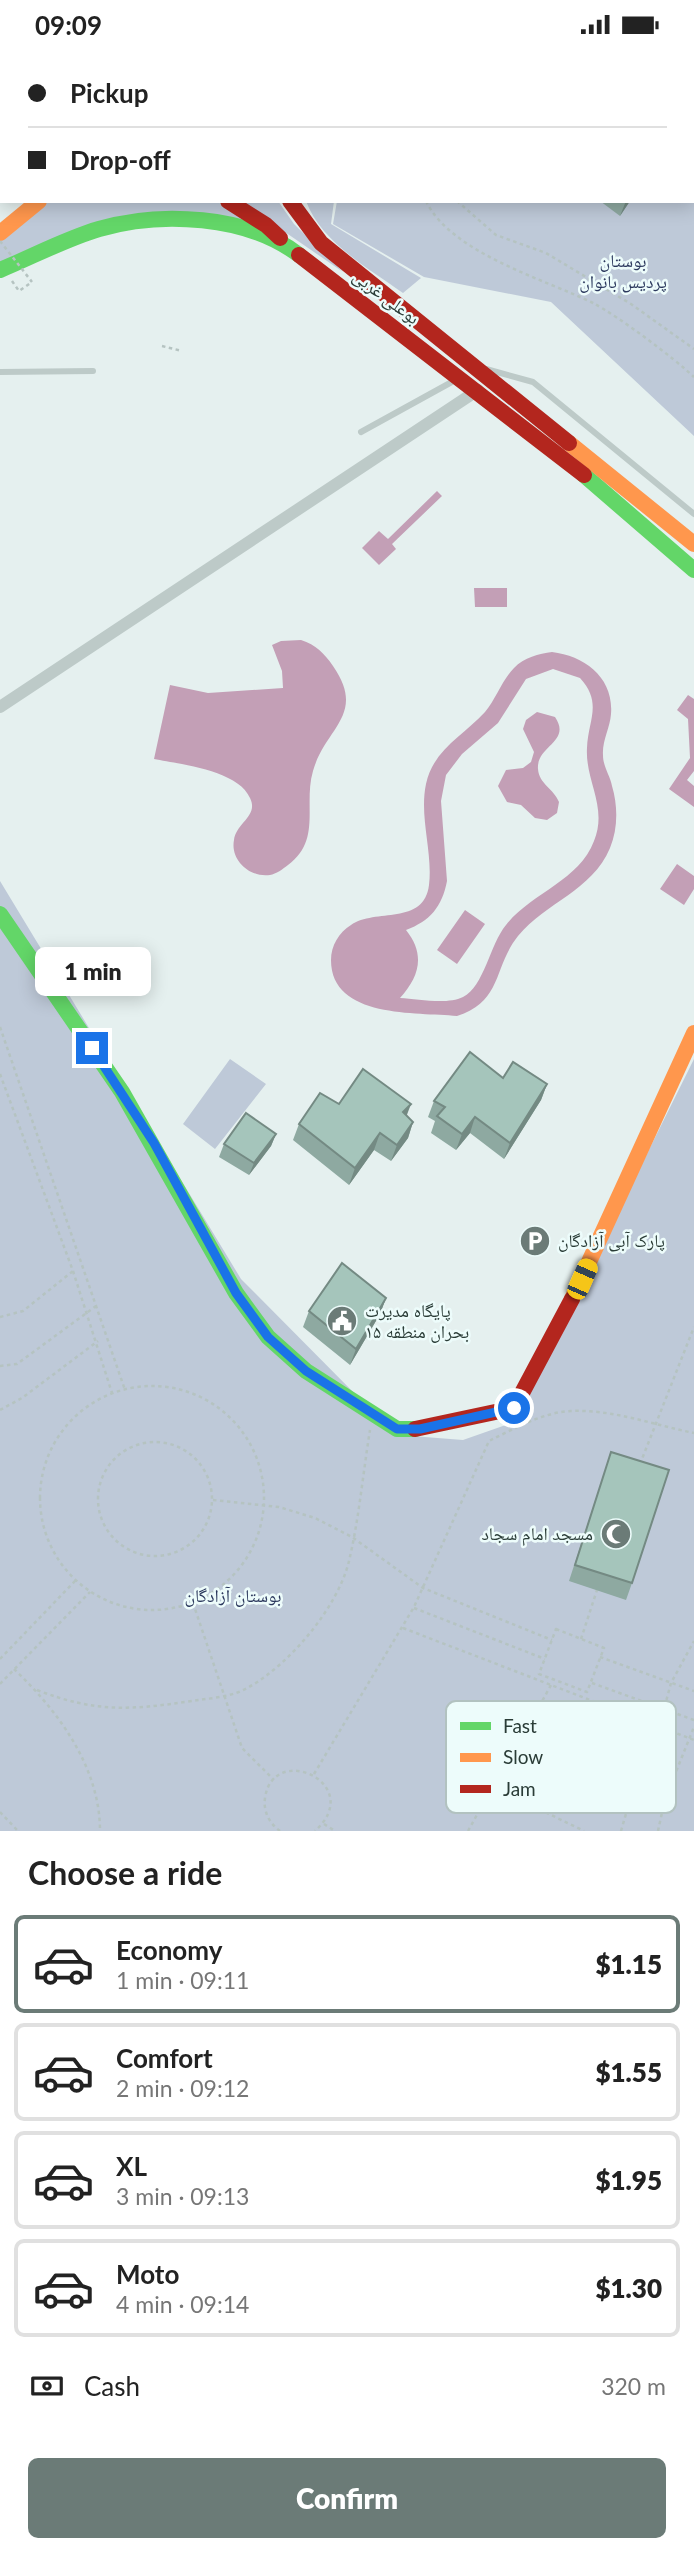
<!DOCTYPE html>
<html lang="en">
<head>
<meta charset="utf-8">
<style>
  :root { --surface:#fff; --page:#f2f2f2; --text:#222; --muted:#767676; --line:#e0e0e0; --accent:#6b7b77 }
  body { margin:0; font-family:Lato,"Noto Naskh Arabic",sans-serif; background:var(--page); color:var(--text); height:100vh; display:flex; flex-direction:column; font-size:26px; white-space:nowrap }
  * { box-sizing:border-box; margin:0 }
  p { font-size:23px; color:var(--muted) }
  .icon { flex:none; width:38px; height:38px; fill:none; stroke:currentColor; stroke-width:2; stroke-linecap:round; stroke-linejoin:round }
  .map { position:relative; height:1782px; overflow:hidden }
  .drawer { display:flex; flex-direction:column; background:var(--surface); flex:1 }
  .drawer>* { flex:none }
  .hud { position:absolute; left:0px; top:0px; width:695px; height:154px; box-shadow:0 4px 18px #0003; display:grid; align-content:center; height:154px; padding:0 28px; background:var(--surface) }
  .end { position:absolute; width:32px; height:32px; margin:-16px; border:9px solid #1a73e8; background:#fff; box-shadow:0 0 0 4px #fff }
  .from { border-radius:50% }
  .bubble { position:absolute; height:49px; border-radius:10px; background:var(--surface); box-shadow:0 4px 18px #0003; font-size:23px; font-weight:800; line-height:49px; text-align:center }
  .car { position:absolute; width:21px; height:42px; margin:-21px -10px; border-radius:9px; box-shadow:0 0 5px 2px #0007; background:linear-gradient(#f5c518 24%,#345 0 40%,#f5c518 0 76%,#345 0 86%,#f5c518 0) }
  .hud b { display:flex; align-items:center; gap:24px; height:66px; font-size:26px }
  .hud b+b { border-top:2px solid var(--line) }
  .hud i { width:18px; height:18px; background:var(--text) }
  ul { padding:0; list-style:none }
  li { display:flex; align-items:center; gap:21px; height:98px; margin:0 14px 10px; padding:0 14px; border:4px solid var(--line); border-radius:10px }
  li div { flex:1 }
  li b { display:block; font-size:26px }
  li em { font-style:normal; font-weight:800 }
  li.current { border-color:var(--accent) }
  li>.icon { width:63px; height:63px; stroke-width:1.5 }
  h2 { padding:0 28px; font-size:32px; line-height:84px }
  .pay { display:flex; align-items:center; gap:18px; height:77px; padding:0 28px; font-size:26px }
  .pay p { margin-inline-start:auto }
  .primary-button { display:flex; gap:14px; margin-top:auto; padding:14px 28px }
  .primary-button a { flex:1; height:80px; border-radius:10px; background:var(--accent); color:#fff; font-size:28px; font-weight:800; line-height:80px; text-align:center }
  .status { display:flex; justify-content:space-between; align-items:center; height:49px; padding:0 35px; background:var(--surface); direction:ltr }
  .status svg { height:19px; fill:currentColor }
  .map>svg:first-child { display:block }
  .green { fill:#bec9d8 }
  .water { fill:#c39fb6; fill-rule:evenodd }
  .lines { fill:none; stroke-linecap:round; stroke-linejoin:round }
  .path { stroke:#b5c3c1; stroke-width:2.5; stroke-dasharray:3.5 3.5; stroke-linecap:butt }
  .lane { stroke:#bdcac8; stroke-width:6 }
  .street { stroke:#bdcac8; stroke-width:12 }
  .fast { stroke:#63d668; stroke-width:16 }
  .slow { stroke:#ff974d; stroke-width:16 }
  .jam { stroke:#b3261e; stroke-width:16 }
  .path-bridge { stroke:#b5c3c1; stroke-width:2.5; stroke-dasharray:3.5 3.5; stroke-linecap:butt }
  .wall { fill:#8ea9a1 }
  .shaded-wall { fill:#748a83 }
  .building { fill:#a5c5bb; stroke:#748a83; stroke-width:2 }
  .route { stroke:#1a73e8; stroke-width:9 }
  .labels { text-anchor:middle; stroke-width:5; stroke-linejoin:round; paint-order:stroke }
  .park-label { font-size:18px; fill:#2b385d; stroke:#edfcfb }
  .street-label { font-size:18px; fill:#2a3c37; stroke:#edfcfb }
  .poi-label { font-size:18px; fill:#2a3c37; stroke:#edfcfb; text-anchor:start }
  .key { fill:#edfcfb; stroke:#b2c2c0; stroke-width:2 }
  .key-label { font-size:19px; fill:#2a3c37 }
</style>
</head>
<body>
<div class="status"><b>09:09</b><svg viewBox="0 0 49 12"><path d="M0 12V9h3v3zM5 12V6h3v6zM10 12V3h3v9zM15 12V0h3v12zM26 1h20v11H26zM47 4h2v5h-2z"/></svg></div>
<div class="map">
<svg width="694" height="1782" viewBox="0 0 694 1782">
  <rect width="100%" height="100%" fill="#e5f0ef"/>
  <path class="green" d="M376,0H694V387L551,253L424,228L333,175L337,152H693V2Z
    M46,152H216L265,181L236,173L100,172L0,214V188Z
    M240,152H278L294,175L343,223Z
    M306,152H334L331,175L421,229L403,244C368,219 321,193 306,152Z
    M0,832L241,1230L362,1352L412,1387L463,1391L514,1373L694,1010V1782H0Z
    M230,1010L266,1035L215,1100L183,1075Z"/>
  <path class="water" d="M437,442L442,447L392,495L396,500L379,516L362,499L379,482L388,490Z
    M474,539H507V558H475Z
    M301,591C316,596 324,604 333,617C367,666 325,679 313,722C303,756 322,791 288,816C283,820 276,825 270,826C250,829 230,811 234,791C236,774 259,767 250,749C238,721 179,715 154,710L170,636L208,644L283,639L282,622L272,596L281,592Z
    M552,603C585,607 614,629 611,665C610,679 602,692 603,706C603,718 610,726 612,737C618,757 618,780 610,799C592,842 546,853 518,887C493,918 503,952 457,967C417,963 331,970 331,911C331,897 339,883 351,876C375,859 424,877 429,836C433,803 419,768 426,735C433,701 463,687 485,663C496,650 502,631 514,619C524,608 539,605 552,603ZM553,620L580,629C603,654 588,671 587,699C585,732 608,758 594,792C579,832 531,844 506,876C490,895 484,938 463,948C447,956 418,950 400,949C419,928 426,906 406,881C430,872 442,858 447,832L441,752L446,726L462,705L498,674L526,630Z
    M688,646L694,650V722L687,731L694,737V758L669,740L690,709L688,670L677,661Z
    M537,663L555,668C572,693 536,697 538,720C539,735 554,740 559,753L557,764L547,771L535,769L521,756L507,753L498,737L506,721L523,719L531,713L534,703L523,680L526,671Z
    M677,815L694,827V840L684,856L660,840Z
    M465,861L485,875L457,915L437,901Z"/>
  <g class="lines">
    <path class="path" d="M425,2L426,0
      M476,2L478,0
      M426,152C451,204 544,230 593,254C618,267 674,309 694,328
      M457,152L496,186L546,204L631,255L694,300
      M12,232L19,242L32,233
      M162,297L182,302
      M0,978L125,1341
      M0,1025L73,1222L112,1344
      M0,1268L23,1262L73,1222
      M0,1317L17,1315L96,1257
      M40 1449a112 112 0 1 1 224 0a112 112 0 1 1-224 0Z
      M0,1361L22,1349L98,1292
      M98 1450a57 57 0 1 1 114 0a57 57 0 1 1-114 0Z
      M640,1415L694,1278
      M213,1451L279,1458L315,1469L352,1488L423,1539L552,1591
      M193,1554L242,1699L274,1731
      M414,1559L545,1610
      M403,1579L694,1691
      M556,1580L604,1599L587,1643L539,1625Z
      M581,1590L597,1541
      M600,1608L694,1642
      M0,1610L75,1532
      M14,1620C58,1662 100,1718 100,1782
      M592,1634L694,1671
      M0,1635L90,1543
      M37,1641C96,1664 131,1661 192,1652C211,1649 233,1648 249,1638C290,1615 338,1558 349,1512C359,1470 363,1424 370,1381
      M473 1739a18 18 0 1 1 36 0a18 18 0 1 1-36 0Z
      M314,1725L414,1558L489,1392C513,1380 544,1363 571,1362C612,1360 654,1376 694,1384
      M502,1725L551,1636
      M508,1745L584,1782
      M0,1763L18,1782
      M324,1775L335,1782
      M280,1782C270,1775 263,1763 265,1749C273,1692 367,1735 315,1782
      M468,1782L483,1755
      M621,1782L652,1675L664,1660L671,1634L694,1592
      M658,1782L665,1750L694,1678"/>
    <path class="lane" d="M486,320L533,333L694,465
      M0,323L93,322
      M361,383L459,329"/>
    <path class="street" d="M0,658L478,341"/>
    <path class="fast" d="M44,2L47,0
      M0,86L2,84
      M0,221C32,208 65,190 99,180C160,162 247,166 299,206
      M584,426L694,521
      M0,865L122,1043L236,1244L268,1288L306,1322L397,1380H415"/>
    <path class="slow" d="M193,2L196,0
      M222,2L225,0
      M329,2L330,0
      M0,25L2,24
      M0,45L2,44
      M0,184L39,152
      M569,394L694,495
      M572,1250L694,984"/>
    <path class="jam" d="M98,2L100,0
      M0,141L2,140
      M228,152L266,176L280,189
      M290,152L321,194L569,394
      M299,206L584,426
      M415,1380L514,1359L572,1250"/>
    <path class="path-bridge" d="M0,192L32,233"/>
  </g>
  <path class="wall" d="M600,152H630L620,167Z
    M503,1029L547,1035L541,1051L504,1110L470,1084L456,1101L431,1084L435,1072L428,1068L434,1052Z
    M339,1055L407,1067L413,1073L408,1089L391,1112L374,1101L349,1136L293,1091L299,1075Z
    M276,1085L271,1097L249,1126L219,1108L224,1095Z
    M386,1249L380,1265L350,1316L303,1278L309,1262Z
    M611,1403L632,1534L626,1551L569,1532Z"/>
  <path class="shaded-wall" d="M626,152H630L620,167Z
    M547,1035L541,1051L504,1110L510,1094Z
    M411,1055L405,1071L403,1063Z
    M475,1068L470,1084L456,1101L462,1085Z
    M413,1073L408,1089L391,1112L397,1096Z
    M380,1084L374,1101L349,1136L355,1119Z
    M276,1085L271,1097L249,1126L254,1114Z
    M386,1249L380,1265L350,1316L356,1300Z"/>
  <path class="building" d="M650,0H694V51L693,53V2H648Z
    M470,1003L503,1029L513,1013L547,1035L510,1094L475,1068L462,1085L437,1067L445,1058L434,1052Z
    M363,1020L411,1055L403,1063L413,1073L397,1096L380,1084L355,1119L299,1075L320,1044L339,1055Z
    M246,1064L276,1085L254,1114L224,1095Z
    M342,1214L386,1249L356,1300L309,1262Z
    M611,1403L669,1421L632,1534L575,1516Z"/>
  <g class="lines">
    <path class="route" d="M92,999L154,1094L236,1244L268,1288L306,1322L397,1380H420L514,1359"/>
  </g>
  <defs>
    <g id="parking-disc" transform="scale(1.575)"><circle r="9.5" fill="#6b7b77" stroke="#edfcfb"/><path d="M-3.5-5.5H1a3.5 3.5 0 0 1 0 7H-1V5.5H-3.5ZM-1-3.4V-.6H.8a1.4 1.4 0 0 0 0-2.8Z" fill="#fff"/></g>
    <g id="civic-disc" transform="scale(1.575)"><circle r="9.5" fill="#6b7b77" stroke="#edfcfb"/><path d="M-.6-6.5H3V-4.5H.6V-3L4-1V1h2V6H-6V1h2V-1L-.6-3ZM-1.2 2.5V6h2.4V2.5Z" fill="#fff"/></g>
    <g id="mosque-disc" transform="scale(1.575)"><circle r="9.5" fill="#6b7b77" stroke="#edfcfb"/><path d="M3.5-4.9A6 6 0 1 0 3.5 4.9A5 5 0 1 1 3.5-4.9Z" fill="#fff"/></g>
  </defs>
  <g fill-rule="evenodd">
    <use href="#parking-disc" x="535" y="1192"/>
    <use href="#civic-disc" x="342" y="1272"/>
    <use href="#mosque-disc" x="616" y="1485"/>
  </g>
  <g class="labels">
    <g class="park-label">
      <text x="623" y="218">بوستان<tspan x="623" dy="21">پردیس بانوان</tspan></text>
      <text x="233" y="1553">بوستان آزادگان</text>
    </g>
    <g class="street-label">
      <text transform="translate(386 248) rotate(37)" y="6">بوعلی غربی</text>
    </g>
    <g class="poi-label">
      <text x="558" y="1198">پارک آبی آزادگان</text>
      <text x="365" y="1268">پایگاه مدیرت<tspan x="365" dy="21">بحران منطقه ۱۵</tspan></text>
      <text x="593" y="1491" text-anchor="end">مسجد امام سجاد</text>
    </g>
  </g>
  <rect x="446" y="1652" width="230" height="112" rx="10" class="key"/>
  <rect x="460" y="1673" width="31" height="8" fill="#63d668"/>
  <rect x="460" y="1704" width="31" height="9" fill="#ff974d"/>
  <rect x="460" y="1736" width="31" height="8" fill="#b3261e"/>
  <g class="key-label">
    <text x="503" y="1684">Fast</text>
    <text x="503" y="1715">Slow</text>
    <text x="503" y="1747">Jam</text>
  </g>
</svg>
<i class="end from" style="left:514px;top:1359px"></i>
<i class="end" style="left:92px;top:999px"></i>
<div class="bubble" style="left:35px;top:898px;width:116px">1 min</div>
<i class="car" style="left:582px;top:1230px;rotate:24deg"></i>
<div class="hud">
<b><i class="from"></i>Pickup</b>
<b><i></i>Drop-off</b>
</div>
</div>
<section class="drawer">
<h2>Choose a ride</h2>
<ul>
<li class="current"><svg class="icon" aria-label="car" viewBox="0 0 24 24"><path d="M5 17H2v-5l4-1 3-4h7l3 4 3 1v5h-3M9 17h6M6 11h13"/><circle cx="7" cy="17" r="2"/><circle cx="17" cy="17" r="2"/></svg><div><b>Economy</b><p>1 min · 09:11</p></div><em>$1.15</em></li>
<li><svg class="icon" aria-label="car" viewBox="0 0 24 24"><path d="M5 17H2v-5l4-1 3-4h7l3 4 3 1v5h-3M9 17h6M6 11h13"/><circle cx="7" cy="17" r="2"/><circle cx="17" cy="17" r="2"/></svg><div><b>Comfort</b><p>2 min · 09:12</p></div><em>$1.55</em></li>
<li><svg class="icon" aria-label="car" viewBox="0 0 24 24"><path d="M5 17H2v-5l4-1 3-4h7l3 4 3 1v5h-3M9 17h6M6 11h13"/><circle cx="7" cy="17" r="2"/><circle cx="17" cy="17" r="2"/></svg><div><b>XL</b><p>3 min · 09:13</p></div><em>$1.95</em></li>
<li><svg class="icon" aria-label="car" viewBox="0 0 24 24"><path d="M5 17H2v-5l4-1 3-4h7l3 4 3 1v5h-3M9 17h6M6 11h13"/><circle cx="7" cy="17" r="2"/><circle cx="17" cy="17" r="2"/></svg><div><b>Moto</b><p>4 min · 09:14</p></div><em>$1.30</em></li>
</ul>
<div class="pay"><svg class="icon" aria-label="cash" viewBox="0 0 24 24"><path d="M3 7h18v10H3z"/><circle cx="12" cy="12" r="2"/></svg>Cash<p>320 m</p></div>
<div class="primary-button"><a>Confirm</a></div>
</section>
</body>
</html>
